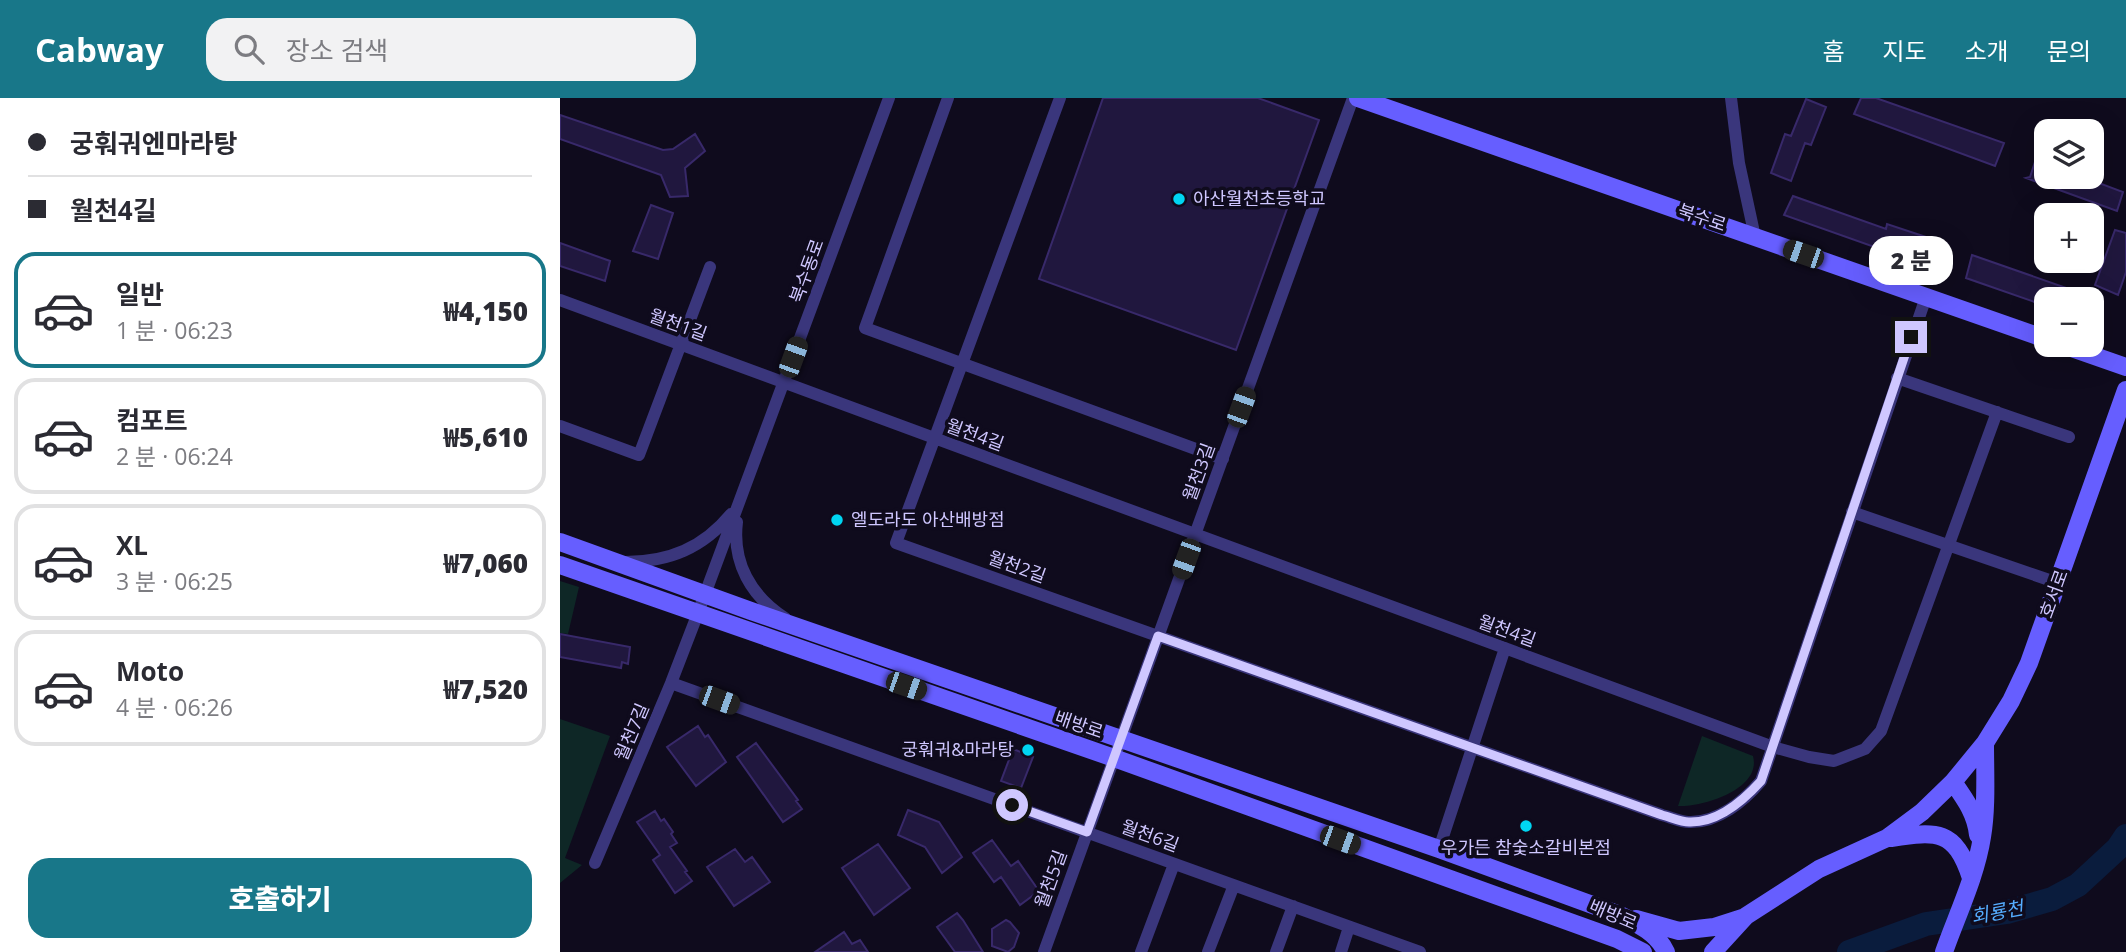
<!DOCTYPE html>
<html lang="ko">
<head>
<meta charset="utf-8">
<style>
  :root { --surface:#fff; --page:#f2f2f3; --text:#2b2b33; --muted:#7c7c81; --line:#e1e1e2; --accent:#187789 }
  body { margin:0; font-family:"Open Sans","Noto Sans KR",sans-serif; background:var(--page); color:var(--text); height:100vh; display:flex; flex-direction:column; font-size:26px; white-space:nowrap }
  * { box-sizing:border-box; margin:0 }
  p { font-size:23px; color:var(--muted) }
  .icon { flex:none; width:38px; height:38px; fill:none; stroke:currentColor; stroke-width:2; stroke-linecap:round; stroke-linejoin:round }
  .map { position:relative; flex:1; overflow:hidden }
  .details { display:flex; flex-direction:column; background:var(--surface); width:560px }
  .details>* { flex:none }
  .hud { display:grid; align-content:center; height:154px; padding:0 28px; background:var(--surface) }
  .fabs { position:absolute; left:1474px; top:21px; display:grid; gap:14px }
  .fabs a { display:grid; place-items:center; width:70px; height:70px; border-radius:14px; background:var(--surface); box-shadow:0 7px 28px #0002; font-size:35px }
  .end { position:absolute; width:32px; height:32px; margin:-16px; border:9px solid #cfc7ff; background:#111; box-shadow:0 0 0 4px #111 }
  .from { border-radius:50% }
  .bubble { position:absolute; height:49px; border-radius:21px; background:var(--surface); box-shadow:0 7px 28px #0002; font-size:23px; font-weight:800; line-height:49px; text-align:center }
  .car { position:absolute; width:21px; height:42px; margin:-21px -10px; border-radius:9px; box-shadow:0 0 5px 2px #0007; background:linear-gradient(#222 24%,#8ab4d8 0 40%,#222 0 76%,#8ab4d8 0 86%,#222 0) }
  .hud b { display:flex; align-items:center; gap:24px; height:66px; font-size:26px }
  .hud b+b { border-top:2px solid var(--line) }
  .hud i { width:18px; height:18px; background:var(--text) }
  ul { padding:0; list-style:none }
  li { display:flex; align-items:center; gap:21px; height:116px; margin:0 14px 10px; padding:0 14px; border:4px solid var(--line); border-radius:21px }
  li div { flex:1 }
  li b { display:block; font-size:26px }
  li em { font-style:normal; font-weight:800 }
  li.current { border-color:var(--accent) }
  li>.icon { width:63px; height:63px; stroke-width:1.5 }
  .action { display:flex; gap:14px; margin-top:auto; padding:14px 28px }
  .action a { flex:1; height:80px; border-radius:21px; background:var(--accent); color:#fff; font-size:28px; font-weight:800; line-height:80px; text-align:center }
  header { display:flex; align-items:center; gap:42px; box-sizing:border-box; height:98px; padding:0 35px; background:var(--accent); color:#fff }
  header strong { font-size:33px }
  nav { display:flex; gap:38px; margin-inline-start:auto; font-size:24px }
  .search { width:490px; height:63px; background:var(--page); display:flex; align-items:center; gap:18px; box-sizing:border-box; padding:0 24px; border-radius:21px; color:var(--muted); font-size:26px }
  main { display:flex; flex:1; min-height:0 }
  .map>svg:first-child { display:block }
  .green { fill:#0e2726 }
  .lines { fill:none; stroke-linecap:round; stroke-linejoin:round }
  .river { stroke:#0a1c3d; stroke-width:24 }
  .building { fill:#20173e; stroke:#38296a; stroke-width:2 }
  .street { stroke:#3a367c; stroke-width:12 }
  .secondary { stroke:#665eff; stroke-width:18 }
  .route { stroke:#cfc7ff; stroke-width:9 }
  .poi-dot { fill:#00d5f2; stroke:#0f0b1d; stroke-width:2.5 }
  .labels { text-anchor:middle; stroke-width:7; stroke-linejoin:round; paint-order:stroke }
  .poi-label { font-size:18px; fill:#cfc7ff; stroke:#0f0b1d; text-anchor:start }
  .street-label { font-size:18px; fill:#cfc7ff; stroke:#0f0b1d }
  .water-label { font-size:19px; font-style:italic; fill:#55adff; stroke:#0f0b1d }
</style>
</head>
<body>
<header>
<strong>Cabway</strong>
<div class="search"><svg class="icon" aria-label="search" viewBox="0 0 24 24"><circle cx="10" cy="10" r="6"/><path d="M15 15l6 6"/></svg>장소 검색</div>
<nav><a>홈</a><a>지도</a><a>소개</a><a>문의</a></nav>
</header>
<main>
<section class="details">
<div class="hud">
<b><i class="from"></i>궁훠궈엔마라탕</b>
<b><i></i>월천4길</b>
</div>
<ul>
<li class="current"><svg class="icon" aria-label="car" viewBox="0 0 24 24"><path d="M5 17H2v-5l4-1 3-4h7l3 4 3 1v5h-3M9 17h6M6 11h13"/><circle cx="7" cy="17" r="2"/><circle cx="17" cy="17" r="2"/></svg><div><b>일반</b><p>1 분 · 06:23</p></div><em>₩4,150</em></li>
<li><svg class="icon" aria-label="car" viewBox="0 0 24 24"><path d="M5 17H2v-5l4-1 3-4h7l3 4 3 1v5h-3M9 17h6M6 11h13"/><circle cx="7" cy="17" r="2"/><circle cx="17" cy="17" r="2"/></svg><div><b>컴포트</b><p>2 분 · 06:24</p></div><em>₩5,610</em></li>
<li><svg class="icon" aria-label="car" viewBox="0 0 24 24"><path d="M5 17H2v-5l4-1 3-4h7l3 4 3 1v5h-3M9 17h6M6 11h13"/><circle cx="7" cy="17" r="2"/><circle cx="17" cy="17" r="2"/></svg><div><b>XL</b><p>3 분 · 06:25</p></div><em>₩7,060</em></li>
<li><svg class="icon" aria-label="car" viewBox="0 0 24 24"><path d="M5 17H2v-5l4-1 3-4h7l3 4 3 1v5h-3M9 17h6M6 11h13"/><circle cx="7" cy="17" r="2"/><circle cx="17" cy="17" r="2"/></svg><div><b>Moto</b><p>4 분 · 06:26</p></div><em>₩7,520</em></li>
</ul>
<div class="action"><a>호출하기</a></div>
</section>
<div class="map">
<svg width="1566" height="854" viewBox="0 0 1566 854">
  <rect width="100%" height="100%" fill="#0f0b1d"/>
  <path class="green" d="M0,483L19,489L8,536L0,535Z
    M0,621L50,638L5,760L22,767L0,785Z
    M1142,638L1193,658C1202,691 1143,709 1118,708Z"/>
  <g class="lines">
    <path class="river" d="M1289,854L1366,826L1447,814L1492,801L1518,787L1558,750L1566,738"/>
  </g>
  <path class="building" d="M543,0H698L759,22L676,252L479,181Z
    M1301,0H1316L1444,45L1435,68L1294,16Z
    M1246,1L1266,9L1251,47L1245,45L1231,83L1211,75L1225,36L1231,38Z
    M0,17L103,52L113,51L135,36L145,53L125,70L128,98L110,99L101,77L0,41Z
    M1476,61L1486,64V79H1523L1563,94L1557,113L1466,80L1470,79Z
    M1233,98L1326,131L1327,126L1387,146L1381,169L1321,147L1320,151L1224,117Z
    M91,107L113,115L98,161L73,153Z
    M1555,132L1566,135V174L1558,197L1535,187Z
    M0,145L50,163L45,183L0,168Z
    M1412,157L1535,200V201H1486V208L1406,180Z
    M0,536L70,549L68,566L62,564L61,570L0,559Z
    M138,628L145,639L148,637L166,664L136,688L107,649Z
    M196,645L238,702L236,703L242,711L223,724L177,659Z
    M453,651L473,659L461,690L441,683Z
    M348,712L379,724L402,759L382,775L365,749L338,737Z
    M95,713L101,723L104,721L113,734L111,736L117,745L110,749L127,773L125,774L132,783L115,795L93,762L100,757L77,724Z
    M432,742L451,768L458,763L479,793L460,807L441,779L434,784L413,755Z
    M318,746L350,790L314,817L282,770Z
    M175,751L185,764L192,759L210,784L174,808L147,769Z
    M397,815L403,822L423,854H395L377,829Z
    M446,822L450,824L459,835L454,849L448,854L432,848V831Z
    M284,834L292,846L300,842L308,854H255Z"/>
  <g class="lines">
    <path class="street" d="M388,0L305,230L663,361
      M500,0L336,445L1102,717C1110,719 1121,724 1129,724C1158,725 1184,703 1201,683L1366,199
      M1171,0L1179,65L1195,139
      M0,202L1213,649L1249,659L1274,663L1305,651L1321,633L1437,314
      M1337,280L1509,339
      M0,328L79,357L150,169
      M1292,414L1498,485
      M177,424C172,465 191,498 225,520
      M65,464C109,464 143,450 171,416
      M111,585L860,854
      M879,751L945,550
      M35,765L111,585L138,515L329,0
      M484,854L793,0
      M581,854L614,766
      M648,854L674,787
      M716,854L733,808
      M781,854L789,829"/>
    <path class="secondary" d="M798,0L1486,241
      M1503,247L1566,269
      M0,444L191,513L879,751L1060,817C1078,826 1097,835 1106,854
      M0,467L554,660L1057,841L1083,854
      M1393,684C1405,701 1416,716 1418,737
      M1331,740C1377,733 1395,731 1411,780
      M1076,821L1119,833L1154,829L1185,819
      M1153,854L1186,818L1259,771L1327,740L1362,714L1393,684L1425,645L1451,603L1469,565L1566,292
      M1384,854C1397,817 1416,778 1422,739C1427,709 1425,676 1425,645"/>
  </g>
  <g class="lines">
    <path class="route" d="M452,707L527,734L598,538L1102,717C1110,719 1121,724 1129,724C1158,725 1183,703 1201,683L1351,239"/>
  </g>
  <g class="poi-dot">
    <circle cx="619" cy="101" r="7"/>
    <circle cx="277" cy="422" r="7"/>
    <circle cx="468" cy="652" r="7"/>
    <circle cx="966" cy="728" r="7"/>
  </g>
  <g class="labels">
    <g class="poi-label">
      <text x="633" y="107">아산월천초등학교</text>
      <text x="291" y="428">엘도라도 아산배방점</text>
      <text x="454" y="658" text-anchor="end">궁훠궈&amp;마라탕</text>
      <text x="966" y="756" text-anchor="middle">우가든 참숯소갈비본점</text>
    </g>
    <g class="street-label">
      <text transform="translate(1142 120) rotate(19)" y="6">북수로</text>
      <text transform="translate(247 173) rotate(-70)" y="6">북수동로</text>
      <text transform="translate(118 227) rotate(20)" y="6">월천1길</text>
      <text transform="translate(415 337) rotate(20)" y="6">월천4길</text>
      <text transform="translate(639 374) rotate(-70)" y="6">월천3길</text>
      <text transform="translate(457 469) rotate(20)" y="6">월천2길</text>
      <text transform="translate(1494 496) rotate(-70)" y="6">호서로</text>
      <text transform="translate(947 533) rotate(20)" y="6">월천4길</text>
      <text transform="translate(519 627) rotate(19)" y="6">배방로</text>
      <text transform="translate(72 634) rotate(-67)" y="6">월천7길</text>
      <text transform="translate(590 738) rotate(20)" y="6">월천6길</text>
      <text transform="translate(491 781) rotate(-70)" y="6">월천5길</text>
      <text transform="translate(1053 817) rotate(23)" y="6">배방로</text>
    </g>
    <g class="water-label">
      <text transform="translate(1437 814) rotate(-11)" y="7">회룡천</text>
    </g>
  </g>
</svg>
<div class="fabs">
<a><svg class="icon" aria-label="layers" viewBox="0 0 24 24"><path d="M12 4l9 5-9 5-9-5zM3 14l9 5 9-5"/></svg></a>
<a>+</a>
<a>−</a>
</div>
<i class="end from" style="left:452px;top:707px"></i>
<i class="end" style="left:1351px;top:239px"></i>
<div class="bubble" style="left:1309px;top:138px;width:84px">2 분</div>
<i class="car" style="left:1243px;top:156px;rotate:289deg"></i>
<i class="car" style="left:233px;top:259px;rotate:20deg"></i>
<i class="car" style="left:681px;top:309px;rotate:20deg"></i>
<i class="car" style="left:626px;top:461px;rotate:200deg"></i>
<i class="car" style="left:346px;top:588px;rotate:109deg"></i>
<i class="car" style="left:159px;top:602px;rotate:110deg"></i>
<i class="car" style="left:780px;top:742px;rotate:110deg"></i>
</div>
</main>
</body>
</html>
